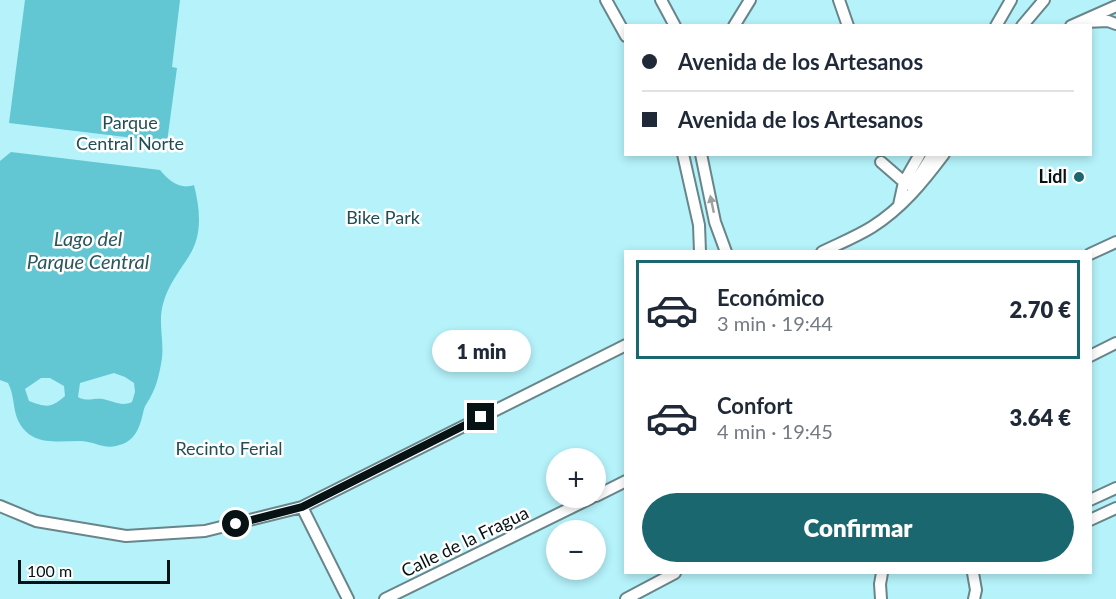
<!DOCTYPE html>
<html lang="es">
<head>
<meta charset="utf-8">
<style>
  :root { --surface:#fff; --page:#f2f2f3; --text:#1f2937; --muted:#747a83; --line:#e0e1e3; --accent:#1b676f }
  body { margin:0; font-family:Lato,sans-serif; background:var(--page); color:var(--text); height:100vh; display:flex; flex-direction:column; font-size:22px; white-space:nowrap }
  * { box-sizing:border-box; margin:0 }
  p { font-size:20px; color:var(--muted) }
  .icon { flex:none; width:33px; height:33px; fill:none; stroke:currentColor; stroke-width:2; stroke-linecap:round; stroke-linejoin:round }
  .map { position:relative; flex:1; overflow:hidden }
  .panel { position:absolute; left:624px; top:250px; width:468px; height:324px; display:flex; flex-direction:column; background:var(--surface); border-radius:0px; box-shadow:0 3px 9px #0003 }
  .panel>* { flex:none }
  .top-card { position:absolute; left:624px; top:24px; width:468px; height:132px; border-radius:0px; box-shadow:0 3px 9px #0003; display:grid; align-content:center; height:132px; padding:0 18px; background:var(--surface) }
  .fabs { position:absolute; left:546px; top:448px; display:grid; gap:12px }
  .fabs a { display:grid; place-items:center; width:60px; height:60px; border-radius:50%; background:var(--surface); box-shadow:0 3px 9px #0003; font-size:30px }
  .scale { position:absolute; left:18px; bottom:15px; width:152px; box-sizing:border-box; padding-left:6px; border:3px solid #061213; border-top:0; font-size:16px; line-height:21px; white-space:nowrap; color:#061213; -webkit-text-stroke:4px #fff; paint-order:stroke }
  .end { position:absolute; width:27px; height:27px; margin:-14px; border:8px solid #061213; background:#fff; box-shadow:0 0 0 3px #fff }
  .from { border-radius:50% }
  .bubble { position:absolute; height:42px; border-radius:21px; background:var(--surface); box-shadow:0 3px 9px #0003; font-size:20px; font-weight:800; line-height:42px; text-align:center }
  .top-card b { display:flex; align-items:center; gap:21px; height:57px; font-size:22px }
  .top-card b+b { border-top:2px solid var(--line) }
  .top-card i { width:15px; height:15px; background:var(--text) }
  ul { padding:10px 0 0; list-style:none }
  li { display:flex; align-items:center; gap:18px; height:99px; margin:0 12px 9px; padding:0 6px; border:3px solid transparent; border-radius:0px }
  li div { flex:1 }
  li b { display:block; font-size:22px }
  li em { font-style:normal; font-weight:800 }
  li.current { border-color:var(--accent) }
  li>.icon { width:54px; height:54px; stroke-width:1.5 }
  .button { display:flex; gap:12px; margin-top:auto; padding:12px 18px }
  .button a { flex:1; height:69px; border-radius:36px; background:var(--accent); color:#fff; font-size:24px; font-weight:800; line-height:69px; text-align:center }
  .map>svg:first-child { display:block }
  .green { fill:#b5f2fa; fill-rule:evenodd }
  .water { fill:#62c7d3; fill-rule:evenodd }
  .lines { fill:none; stroke-linecap:round; stroke-linejoin:round }
  .minor-casing { stroke:#68868a; stroke-width:14 }
  .minor { stroke:#fff; stroke-width:10 }
  .oneway { fill:#9ba0a1 }
  .route { stroke:#061213; stroke-width:8 }
  .poi-dot { fill:#1b676f; stroke:#fff; stroke-width:2 }
  .labels { text-anchor:middle; stroke-width:5; stroke-linejoin:round; paint-order:stroke }
  .park-label { font-size:18px; fill:#214e54; stroke:#fff }
  .poi-label { font-size:18px; font-weight:bold; fill:#061213; stroke:#fff; text-anchor:end }
  .street-label { font-size:18px; fill:#061213; stroke:#fff }
  .water-label { font-size:20px; font-style:italic; fill:#2a575c; stroke:#fff }
</style>
</head>
<body>
<div class="map">
<svg width="1116" height="599" viewBox="0 0 1116 599">
  <rect width="100%" height="100%" fill="#e9fdff"/>
  <path class="green" d="M0,0H1116V599H0ZM626,26H1090V154H626ZM626,252H1090V573H626ZM556,459H596V498H556ZM556,531H596V570H556Z"/>
  <path class="water" d="M25,0H180L172,67L177,68L167,142L9,123Z
    M11,152L160,170C169,181 180,190 194,185C200,209 203,234 189,256C179,272 168,285 163,304C158,322 164,340 162,358C160,371 157,386 150,398C148,402 145,405 144,409C140,427 136,442 116,446C103,449 93,441 80,441C56,441 29,447 17,418C13,407 14,394 8,383L0,380V161ZM114,373L125,377L134,383L135,392L132,402C121,407 114,401 103,399C94,398 86,402 78,397L80,383ZM41,378H50L64,386L65,396C50,409 46,407 29,401L25,389Z"/>
  <g class="lines">
    <g class="minor-casing">
      <path id="minor" d="M606,0L626,36
        M661,0L675,26
        M839,0L848,26
        M1085,22L1108,21L1116,24
        M734,26L750,0
        M996,26L1011,0
        M1022,26L1044,0
        M1071,26L1116,6
        M683,154L699,225L700,252
        M701,154L715,222L726,252
        M881,162L904,182
        M912,187L933,154
        M899,205L904,182L920,154
        M822,252C838,244 856,237 872,227C902,208 923,182 944,154
        M1090,254L1116,242
        M1090,356L1116,343
        M596,496L626,481
        M1090,500L1116,488
        M0,506L36,521L126,536L205,531L302,507L626,345
        M302,507L348,599
        M1090,520L1116,508
        M973,573L976,590L974,599
        M385,599L591,498
        M626,599L675,573
        M881,599L880,584L882,573"/>
    </g>
    <use href="#minor" class="minor"/>
  </g>
  <defs><path id="oneway-solid" d="M-6-.8H1V-3.2L6.5 0L1 3.2V.8H-6Z" transform="scale(1.5)"/></defs>
  <use class="oneway" href="#oneway-solid" transform="translate(712 204) rotate(-102)"/>
  <g class="lines">
    <path class="route" d="M236,524L302,507L481,417"/>
  </g>
  <circle class="poi-dot" cx="1079" cy="177" r="6"/>
  <g class="labels">
    <g class="park-label">
      <text x="130" y="129">Parque<tspan x="130" dy="21">Central Norte</tspan></text>
      <text x="383" y="224">Bike Park</text>
      <text x="229" y="455">Recinto Ferial</text>
    </g>
    <g class="poi-label">
      <text x="1067" y="183">Lidl</text>
    </g>
    <g class="street-label">
      <text transform="translate(465 542) rotate(-26)" y="6">Calle de la Fragua</text>
    </g>
    <g class="water-label">
      <text x="88" y="246">Lago del<tspan x="88" dy="23">Parque Central</tspan></text>
    </g>
  </g>
</svg>
<div class="fabs">
<a>+</a>
<a>−</a>
</div>
<div class="scale">100 m</div>
<i class="end from" style="left:236px;top:524px"></i>
<i class="end" style="left:481px;top:417px"></i>
<div class="bubble" style="left:432px;top:330px;width:99px">1 min</div>
<div class="top-card">
<b><i class="from"></i>Avenida de los Artesanos</b>
<b><i></i>Avenida de los Artesanos</b>
</div>
<section class="panel">
<ul>
<li class="current"><svg class="icon" aria-label="car" viewBox="0 0 24 24"><path d="M5 17H2v-5l4-1 3-4h7l3 4 3 1v5h-3M9 17h6M6 11h13"/><circle cx="7" cy="17" r="2"/><circle cx="17" cy="17" r="2"/></svg><div><b>Económico</b><p>3 min · 19:44</p></div><em>2.70 €</em></li>
<li><svg class="icon" aria-label="car" viewBox="0 0 24 24"><path d="M5 17H2v-5l4-1 3-4h7l3 4 3 1v5h-3M9 17h6M6 11h13"/><circle cx="7" cy="17" r="2"/><circle cx="17" cy="17" r="2"/></svg><div><b>Confort</b><p>4 min · 19:45</p></div><em>3.64 €</em></li>
</ul>
<div class="button"><a>Confirmar</a></div>
</section>
</div>
</body>
</html>
